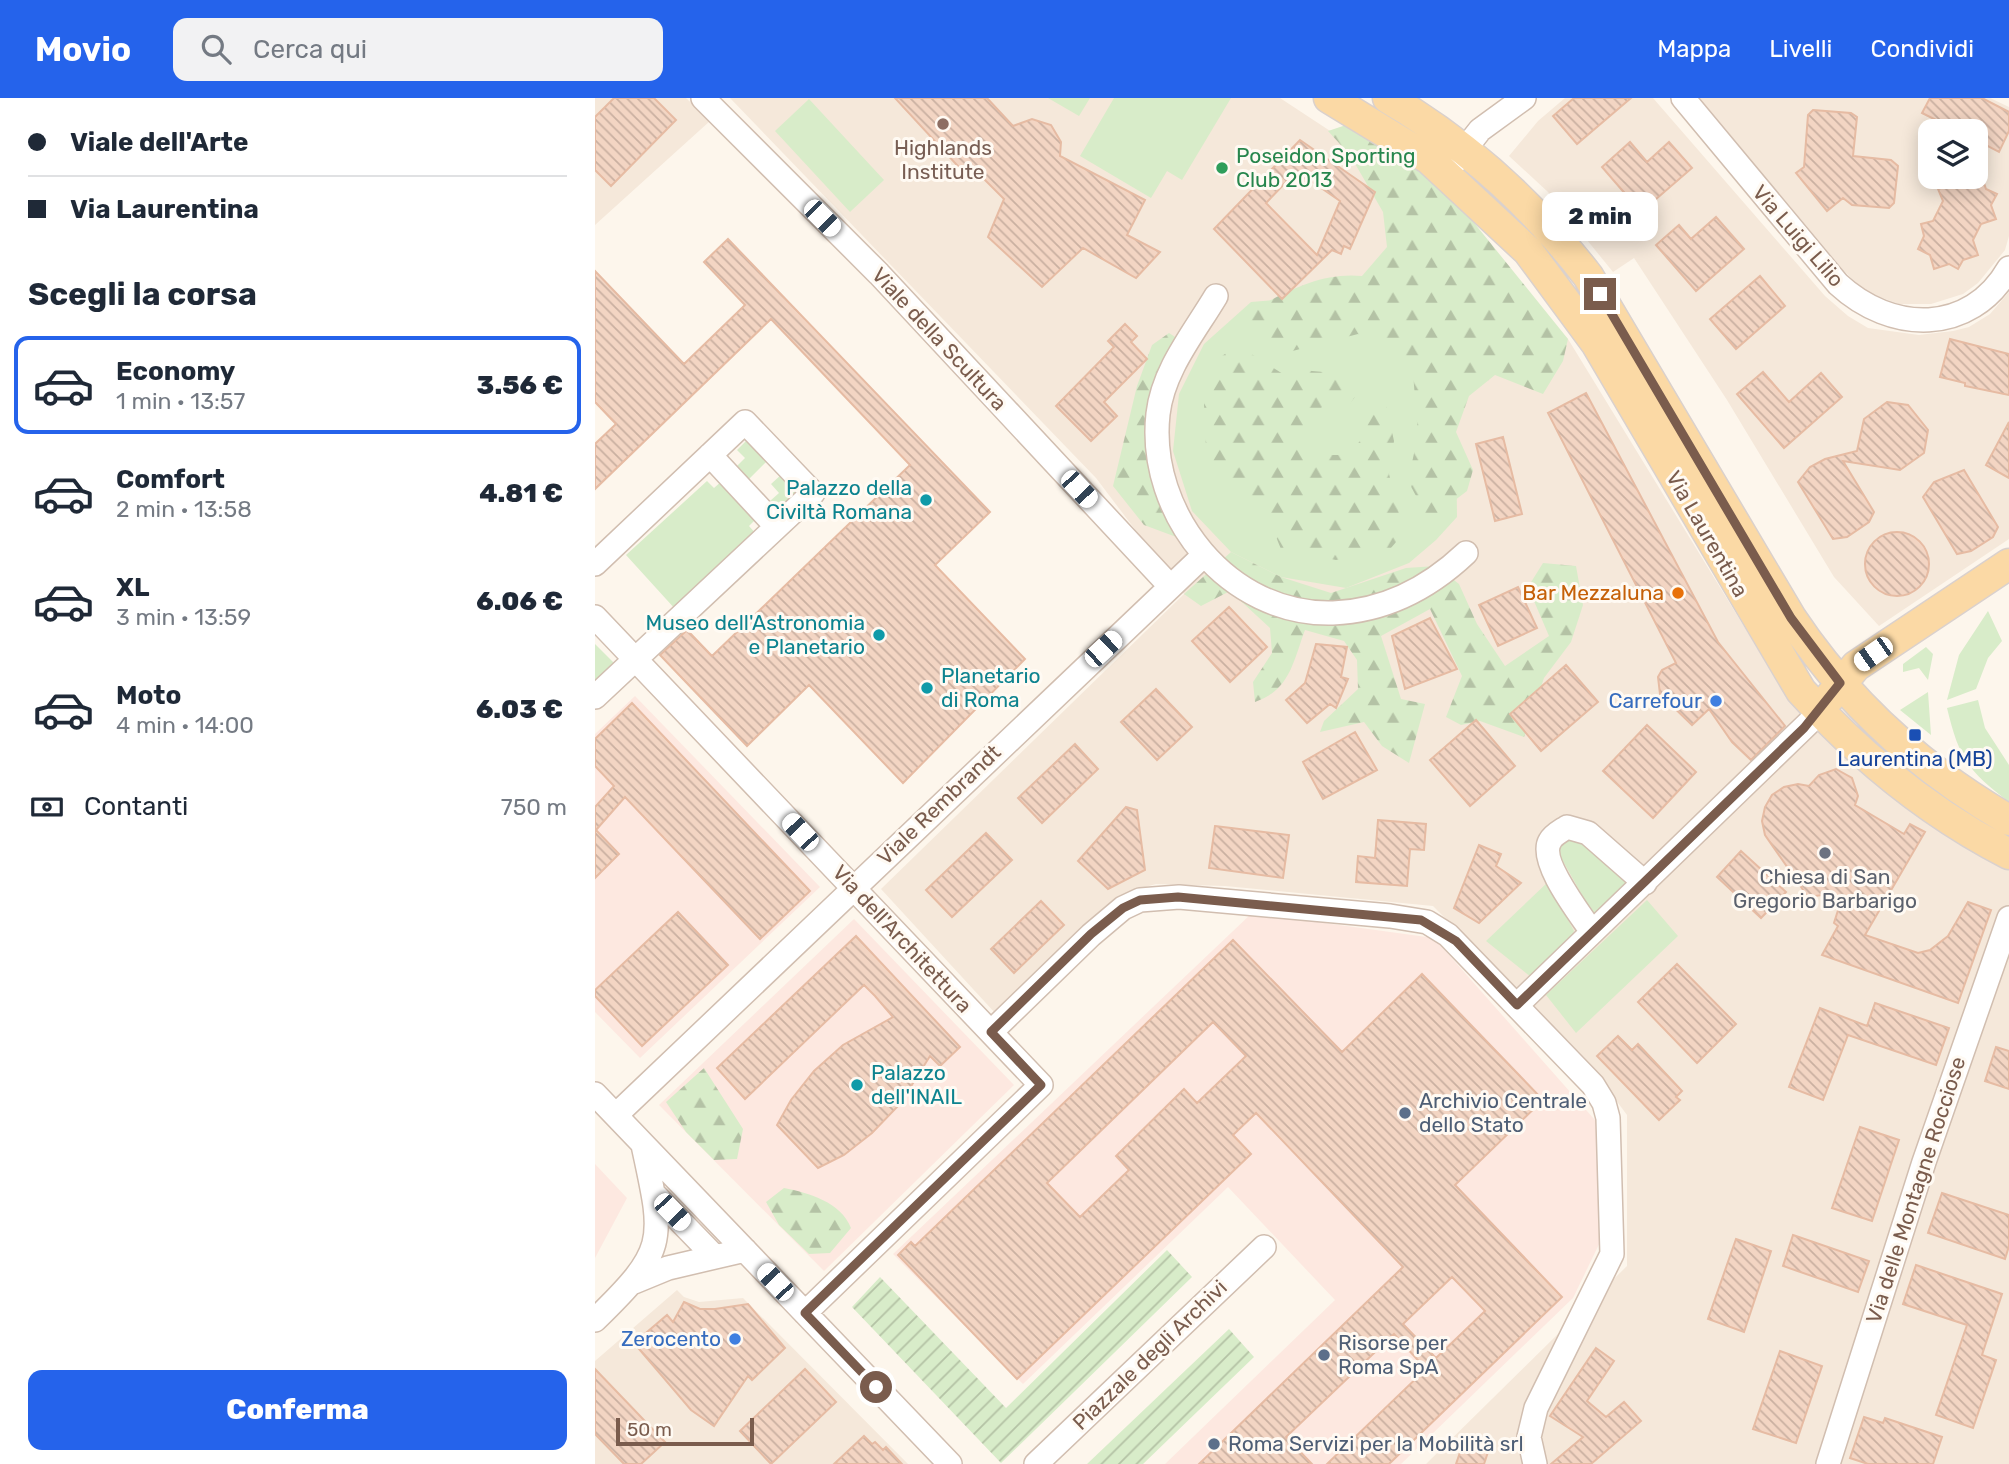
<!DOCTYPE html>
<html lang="it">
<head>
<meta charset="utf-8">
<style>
  :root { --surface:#fff; --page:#f2f2f3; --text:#1f2937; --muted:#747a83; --line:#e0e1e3; --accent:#2563eb }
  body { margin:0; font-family:Rubik,sans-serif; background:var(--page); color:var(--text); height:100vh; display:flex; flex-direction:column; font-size:26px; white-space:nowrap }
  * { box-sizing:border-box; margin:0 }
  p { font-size:23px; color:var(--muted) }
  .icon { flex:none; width:38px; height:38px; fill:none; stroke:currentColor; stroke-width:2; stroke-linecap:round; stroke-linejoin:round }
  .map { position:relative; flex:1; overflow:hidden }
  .panel { display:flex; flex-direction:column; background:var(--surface); width:595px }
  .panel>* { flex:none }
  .guide { display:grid; align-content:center; height:154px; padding:0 28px; background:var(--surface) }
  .buttons { position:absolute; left:1323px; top:21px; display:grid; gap:14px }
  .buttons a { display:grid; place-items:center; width:70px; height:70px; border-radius:14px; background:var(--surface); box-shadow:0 4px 18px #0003; font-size:35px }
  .scale { position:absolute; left:21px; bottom:18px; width:138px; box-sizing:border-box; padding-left:7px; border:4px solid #7a5c4d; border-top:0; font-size:19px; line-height:24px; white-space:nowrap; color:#7a5c4d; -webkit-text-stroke:5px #fffaf3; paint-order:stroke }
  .end { position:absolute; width:32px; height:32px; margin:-16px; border:9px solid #7a5c4d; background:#fff; box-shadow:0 0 0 4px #fff }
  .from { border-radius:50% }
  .bubble { position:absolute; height:49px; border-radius:14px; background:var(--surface); box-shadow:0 4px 18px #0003; font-size:23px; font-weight:800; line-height:49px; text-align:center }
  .car { position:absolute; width:21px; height:42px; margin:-21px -10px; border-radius:9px; box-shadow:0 0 5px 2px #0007; background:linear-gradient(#fff 24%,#345 0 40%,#fff 0 76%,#345 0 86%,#fff 0) }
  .guide b { display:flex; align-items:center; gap:24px; height:66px; font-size:26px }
  .guide b+b { border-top:2px solid var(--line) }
  .guide i { width:18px; height:18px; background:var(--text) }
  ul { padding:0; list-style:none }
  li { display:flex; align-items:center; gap:21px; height:98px; margin:0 14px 10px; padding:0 14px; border:4px solid transparent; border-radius:14px }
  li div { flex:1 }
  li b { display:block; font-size:26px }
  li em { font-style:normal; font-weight:800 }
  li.active { border-color:var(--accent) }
  li>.icon { width:63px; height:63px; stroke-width:1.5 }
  h2 { padding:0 28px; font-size:32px; line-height:84px }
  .pay { display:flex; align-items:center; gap:18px; height:77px; padding:0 28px; font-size:26px }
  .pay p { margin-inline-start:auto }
  .primary-button { display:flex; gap:14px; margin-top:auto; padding:14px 28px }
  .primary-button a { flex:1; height:80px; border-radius:14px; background:var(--accent); color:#fff; font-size:28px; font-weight:800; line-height:80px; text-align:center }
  header { display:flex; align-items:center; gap:42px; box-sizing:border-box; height:98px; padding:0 35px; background:var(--accent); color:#fff }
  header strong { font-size:33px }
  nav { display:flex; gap:38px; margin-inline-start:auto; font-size:24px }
  .search { width:490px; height:63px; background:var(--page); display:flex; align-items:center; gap:18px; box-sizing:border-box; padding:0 24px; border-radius:14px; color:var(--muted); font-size:26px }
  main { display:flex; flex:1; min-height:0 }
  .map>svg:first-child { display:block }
  .residential { fill:#f5e8da; fill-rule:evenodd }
  .commercial { fill:#fde8e0 }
  .green { fill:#d8ecc9 }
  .forest { fill:url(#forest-firs) }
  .garden { fill:url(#garden-furrows) }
  .building { fill:url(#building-back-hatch); stroke:#e6bba3; stroke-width:2; fill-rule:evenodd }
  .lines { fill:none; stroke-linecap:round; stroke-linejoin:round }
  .minor-casing { stroke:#d1beb0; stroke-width:26 }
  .major-casing { stroke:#dad1cd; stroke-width:33 }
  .minor { stroke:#fff; stroke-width:23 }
  .major { stroke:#fbd9a5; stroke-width:30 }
  .route { stroke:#7a5c4d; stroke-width:9 }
  .education-dot { fill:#8d6e63; stroke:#fffaf3; stroke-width:2.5 }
  .leisure-dot { fill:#2e9e5b; stroke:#fffaf3; stroke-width:2.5 }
  .culture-dot { fill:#0f9aa8; stroke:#fffaf3; stroke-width:2.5 }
  .food-dot { fill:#e8710a; stroke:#fffaf3; stroke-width:2.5 }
  .shop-dot { fill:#3f7fe0; stroke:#fffaf3; stroke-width:2.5 }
  .transit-dot { fill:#1a4fb4; stroke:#fffaf3; stroke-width:2.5 }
  .worship-dot { fill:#6b7280; stroke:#fffaf3; stroke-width:2.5 }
  .service-dot { fill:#5c6f8a; stroke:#fffaf3; stroke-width:2.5 }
  .labels { text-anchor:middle; stroke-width:6; stroke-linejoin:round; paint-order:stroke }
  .education-label { font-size:21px; fill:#785e54; stroke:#fffaf3 }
  .leisure-label { font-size:21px; fill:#27864d; stroke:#fffaf3; text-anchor:start }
  .street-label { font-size:21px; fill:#7a5c4d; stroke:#fffaf3 }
  .culture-label { font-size:21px; fill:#0d838f; stroke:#fffaf3; text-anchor:end }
  .food-label { font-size:21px; fill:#c56008; stroke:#fffaf3; text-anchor:end }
  .shop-label { font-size:21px; fill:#366cbe; stroke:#fffaf3; text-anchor:end }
  .transit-label { font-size:21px; fill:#164399; stroke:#fffaf3 }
  .worship-label { font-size:21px; fill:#5b616d; stroke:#fffaf3 }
  .service-label { font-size:21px; fill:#4e5e75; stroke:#fffaf3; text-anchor:start }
</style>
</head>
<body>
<header>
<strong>Movio</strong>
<div class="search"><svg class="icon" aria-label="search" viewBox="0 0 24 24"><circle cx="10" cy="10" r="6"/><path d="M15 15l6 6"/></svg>Cerca qui</div>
<nav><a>Mappa</a><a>Livelli</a><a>Condividi</a></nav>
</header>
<main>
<section class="panel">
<div class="guide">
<b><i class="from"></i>Viale dell'Arte</b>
<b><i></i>Via Laurentina</b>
</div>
<h2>Scegli la corsa</h2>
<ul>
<li class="active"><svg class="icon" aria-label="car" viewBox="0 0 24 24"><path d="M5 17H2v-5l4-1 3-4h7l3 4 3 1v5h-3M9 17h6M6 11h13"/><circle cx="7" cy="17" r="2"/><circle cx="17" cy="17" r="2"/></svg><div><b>Economy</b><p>1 min · 13:57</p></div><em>3.56 €</em></li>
<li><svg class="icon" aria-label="car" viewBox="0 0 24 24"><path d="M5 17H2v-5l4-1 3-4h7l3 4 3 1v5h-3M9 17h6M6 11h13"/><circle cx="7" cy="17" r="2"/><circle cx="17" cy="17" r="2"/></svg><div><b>Comfort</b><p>2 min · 13:58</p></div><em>4.81 €</em></li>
<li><svg class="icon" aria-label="car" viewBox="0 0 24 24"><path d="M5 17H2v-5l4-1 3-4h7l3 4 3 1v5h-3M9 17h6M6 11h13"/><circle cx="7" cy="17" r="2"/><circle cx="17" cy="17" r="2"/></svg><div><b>XL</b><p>3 min · 13:59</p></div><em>6.06 €</em></li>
<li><svg class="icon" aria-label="car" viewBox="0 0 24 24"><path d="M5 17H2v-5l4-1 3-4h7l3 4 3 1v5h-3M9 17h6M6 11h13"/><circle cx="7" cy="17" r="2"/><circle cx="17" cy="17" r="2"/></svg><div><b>Moto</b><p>4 min · 14:00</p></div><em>6.03 €</em></li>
</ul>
<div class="pay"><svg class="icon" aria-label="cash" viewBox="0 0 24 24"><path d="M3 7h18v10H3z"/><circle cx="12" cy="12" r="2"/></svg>Contanti<p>750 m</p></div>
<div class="primary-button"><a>Conferma</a></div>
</section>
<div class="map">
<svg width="1414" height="1366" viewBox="0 0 1414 1366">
  <defs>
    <pattern id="forest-firs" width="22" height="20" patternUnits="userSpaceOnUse" patternTransform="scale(1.75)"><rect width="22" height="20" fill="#d8ecc9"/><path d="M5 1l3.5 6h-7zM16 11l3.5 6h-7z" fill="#b4c2a5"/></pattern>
    <pattern id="garden-furrows" width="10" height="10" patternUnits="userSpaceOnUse" patternTransform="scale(1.75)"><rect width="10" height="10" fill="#d8ecc9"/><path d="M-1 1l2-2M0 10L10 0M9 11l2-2" fill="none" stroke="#b4c2a5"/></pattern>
    <pattern id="building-back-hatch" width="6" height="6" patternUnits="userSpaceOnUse" patternTransform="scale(1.75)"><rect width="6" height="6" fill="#f3d5c3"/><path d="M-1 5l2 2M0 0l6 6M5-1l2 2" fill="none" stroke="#cab0a1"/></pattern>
  </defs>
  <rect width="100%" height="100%" fill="#fdf6ec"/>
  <path class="residential" d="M0,0H91L115,23L0,127Z
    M135,0H685L758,48L973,241L1186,589L1414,770V1366H831L1032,1168V1017L989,959L838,808L630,788L561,786L543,791L401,916L286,791L589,496L501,380Z
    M970,0H1058L1230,198L1253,218L1273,230L1324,237L1358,233L1374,229L1395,216L1414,194V441L1284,528L1239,479L1132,302L1039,160L1018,174L953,94L914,58L943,23Z
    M1104,0H1395L1414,9V138L1410,152L1383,185L1368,196L1336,206H1304L1271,194L1250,174ZM1335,33H1381V79H1335Z
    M82,1192L89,1199L104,1204L148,1200L313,1366H0V1263Z"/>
  <path class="commercial" d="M40,598L225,789L45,960L0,914V636Z
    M657,815L839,840L1007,1030L1009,1136L978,1200L806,1366H570L740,1202L633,1089L428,1286L298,1156Z
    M259,821L419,987L229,1173L64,1007Z
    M0,1066L32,1100L0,1160Z"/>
  <path class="green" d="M453,0H495L484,18Z
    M519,0H636L587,82L572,73L556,100L485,58Z
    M214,1L289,82L255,114L180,33Z
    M772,195L861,334L862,419L841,442L814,465L751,490L686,479L636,454L597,413L578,353L584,296L609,246L656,204Z
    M153,341L173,362L154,381L142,368L150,360L142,352Z
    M187,376L205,396L185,415L175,403L184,395L176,386Z
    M128,382L162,420L154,428L162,437L81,512L31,457L112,383L119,390Z
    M1393,513L1407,543L1393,560L1381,591L1352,602L1364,557Z
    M0,546L20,566L0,584Z
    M1331,549L1338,556L1333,582L1324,570L1308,574V566Z
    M1333,594L1336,637L1305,612Z
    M1383,602L1390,630L1414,667V704C1373,673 1364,660 1352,610Z
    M980,738L1033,784L1002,815H997L964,756V744Z
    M953,784L979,833L977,838L936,879L891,843Z
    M1052,802L1083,838L981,935L951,897Z"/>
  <path class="forest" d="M754,26L855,95L973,241L968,263L948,296L900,277L874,298L861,334L878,372L872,393L834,422L813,383L823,337L818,275L794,248L763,236L682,257L654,240L655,213C691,194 725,174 767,178L792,149L788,114L755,57L733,33Z
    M574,235L594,248L569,296L573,389L584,440L549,427L518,388L542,288L557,247Z
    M642,247L688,276L706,272L762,277L770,286L753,308L730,306L714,323L708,342L721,357H752L766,342L765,311L780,297L790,301L799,343L794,376L809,435L795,451L741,462L686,451C681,440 677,425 670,416C654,397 630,389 612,373L609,306L623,261Z
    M636,454L686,479L736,495L811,470L841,468L864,486L882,526L910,568L954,538L933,489L948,465L981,468L988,507L976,544L949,580L929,639L885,623L866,627L851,619L867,578L835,511L786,538L806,601L830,606L814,665L787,648L769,624L725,634L729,623L763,591L762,562L749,543L710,532C698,564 695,592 660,604L658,584L677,555L675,530L635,493L606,508L589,496Z
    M109,970L148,1031L142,1061L119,1062L91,1034L71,1004Z
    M189,1090C214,1095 246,1104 256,1130L235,1155L214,1156L184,1127L171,1104Z"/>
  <path class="garden" d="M572,1152L597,1179L406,1365L257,1209L285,1179L411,1310Z
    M634,1231L659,1259L548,1366H492Z"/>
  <path class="building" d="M19,0H59L81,22L16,88L0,72V19Z
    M300,0H392L418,28L437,21L456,27L466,44L465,58L550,102L532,137L565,154L541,180L488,150L447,189L393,139L409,101L380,72L373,79Z
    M979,0H1036L982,46L958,18Z
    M1335,0H1387L1414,14V33L1404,54L1381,42V33H1363L1327,15Z
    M1218,12L1256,15L1262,19L1258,58L1296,62L1303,68L1299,105L1294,110L1257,107L1248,100L1232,113L1201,75L1209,69L1213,17Z
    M705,42L780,94L755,151L749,148L746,156L737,152L687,201L619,131ZM692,83L701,87L716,83L745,103L722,157L671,105Z
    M1035,44L1052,64L1074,44L1097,70L1046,114L1007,69Z
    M1386,76L1391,91L1402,96L1396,107L1401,121L1386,126L1378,142L1383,157L1368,162L1363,171L1354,166L1339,171L1335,157L1323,151L1329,138L1326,126L1338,123L1348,103L1343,91L1356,87L1360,79L1372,81Z
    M1121,119L1149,151L1101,193L1061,147L1084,127L1096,141Z
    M133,141L395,414L340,467L430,561L308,685L214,587L152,648L65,557L92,532L117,558L315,367L176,221L0,391V346L21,326L0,304V173L89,266L150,207L109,164Z
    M1165,178L1190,208L1141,251L1115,221Z
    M530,226L542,238L536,244L552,261L509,304L522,318L496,343L461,308L519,249L513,243Z
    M1355,241L1414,256V297L1370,288V285L1345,279Z
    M1168,274L1194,304L1226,275L1247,299L1189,350L1142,296Z
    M991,295L1123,544L1190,628L1156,662L1137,644L1114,611L1097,627L1065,596L1063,579L1067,572L1081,565L953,315Z
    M1292,304L1313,307L1333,332L1329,355L1305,372L1248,363L1279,414L1274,424L1252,439L1238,441L1203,384L1215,369L1230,361L1262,353L1269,321Z
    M1414,324V380L1391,367Z
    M908,339L927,416L900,423L881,346Z
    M1369,372L1403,429L1398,439L1376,453L1362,456L1328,399L1339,384Z
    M1270 466a32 32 0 1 1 64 0a32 32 0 1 1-64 0Z
    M923,489L942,530L903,548L884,507Z
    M634,509L672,549L635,584L597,543Z
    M835,520L862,571L810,591L797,538Z
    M721,546L752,549L746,579L753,581L741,610L735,606L712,625L691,602L710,585Z
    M971,567L1003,604L946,653L915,616Z
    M561,591L597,629L562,662L526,624Z
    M37,605L215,793L165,841L30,699L1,732L24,756L0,780V709L19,688L0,668V641Z
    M881,622L920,668L875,708L835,662Z
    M1052,627L1101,674L1058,720L1008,673Z
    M760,634L782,672L728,701L708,664Z
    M480,646L503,671L447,725L423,700Z
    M1241,671L1257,680L1263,698L1260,707L1309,736L1315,726L1330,734L1270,837L1323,855L1335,852L1353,838L1373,804L1396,812L1363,905L1227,857L1243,828L1239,825L1245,806L1227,797L1213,799L1170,737L1167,723L1170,709L1177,697L1189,689L1203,686L1214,688L1224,677Z
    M531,709L542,712L550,772L513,791L483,763Z
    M783,722L831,726L829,752L815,751L812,788L761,784L763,758L780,760Z
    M620,728L694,737L688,780L614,770Z
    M391,735L417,762L357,819L331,792Z
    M884,747L906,756L901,768L926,785L884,825L859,810Z
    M1146,753L1191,794L1166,820L1122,779Z
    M446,803L469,827L419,875L396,851Z
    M83,814L133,867L47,948L0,898V892Z
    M261,838L365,949L345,968L335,958L305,1006L277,1035L249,1057L223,1070L182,1027L196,1002L219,973L248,947L298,919L280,898L269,887L150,1001L122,970Z
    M638,842L747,954L827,876L948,1002L860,1087L967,1199L794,1366H732L831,1271L799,1236L691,1339L717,1366H604L808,1169L661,1015L638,1037L656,1056L422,1281L303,1157L316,1144L320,1148ZM618,924L651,958L602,1005L589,991L521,1058L534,1072L485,1119L452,1085ZM857,1179L890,1213L841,1260L808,1226Z
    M1082,866L1141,926L1102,965L1043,904Z
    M1280,905L1354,930L1341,967L1253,937L1228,1002L1194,989L1225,910L1272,928Z
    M1023,938L1037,952L1043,946L1087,993L1081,999L1085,1002L1064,1022L1002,958Z
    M1401,949L1414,953V991L1390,983Z
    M1265,1029L1304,1042L1277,1123L1237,1110Z
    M1347,1095L1414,1117V1148L1410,1161L1333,1135Z
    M1198,1137L1274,1163L1263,1194L1188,1168Z
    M1141,1141L1176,1153L1149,1234L1113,1221Z
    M1321,1167L1407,1196L1387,1257L1401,1262L1378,1330L1341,1317L1372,1227L1308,1206Z
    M89,1204L105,1211H120L153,1206L190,1250L157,1282L153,1278L119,1328L96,1312L39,1245L72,1217L78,1224Z
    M1001,1250L1019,1263L992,1303L1011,1319L1029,1304L1046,1323L996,1366H956L988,1339L955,1318Z
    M1185,1253L1227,1268L1201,1345L1158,1331Z
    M0,1271L70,1344L46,1366H29L0,1336Z
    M210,1271L241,1304L176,1366L145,1333Z
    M1269,1319L1288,1325L1290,1320L1347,1339L1338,1366H1273L1255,1360Z
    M269,1338L277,1346L280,1344L288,1352L291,1349L307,1366H239Z
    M870,1340L895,1348L889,1366H861Z"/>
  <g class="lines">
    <g class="minor-casing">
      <path id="minor" d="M108,0L284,176L575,488
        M1088,0L1243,186C1296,235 1375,238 1414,170
        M851,75L885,32L929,0
        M621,198C599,235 568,272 563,316C552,416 634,518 738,515C790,513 834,490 871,455
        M115,357L181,428
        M0,466L150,324L218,395L0,599
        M0,519L446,987L210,1215
        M997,834C986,817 943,763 955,743C958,737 966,733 972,729L993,735L1050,785
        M922,907L1225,614
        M396,934L496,837L528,810L545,802L584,799L795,818L832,824L853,837L998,987L1009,1005L1013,1020L1017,1156L941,1310L934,1339L940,1366
        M0,996L355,1366
        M21,1017L609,457
        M58,1095L119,1158
        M39,1184L73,1170L150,1152
        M0,1222C73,1151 69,1144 48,1047
        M441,1366L669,1149
        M1233,1366L1329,1064L1414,820"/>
    </g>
    <g class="major-casing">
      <path id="major" d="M734,0L834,61L933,153L1001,245L1206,593C1266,659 1334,715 1414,756
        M793,0C870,45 938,107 993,178L1196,520C1252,604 1327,672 1414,722
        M1235,599L1261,568L1414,466"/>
    </g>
    <use href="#minor" class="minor"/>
    <use href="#major" class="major"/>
  </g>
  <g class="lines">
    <path class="route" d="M281,1289L210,1215L446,987L396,934L496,836L528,810L545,802L583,799L826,822L861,843L922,907L1209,630L1245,585L1196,520L1005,196"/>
  </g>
  <circle class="education-dot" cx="348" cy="26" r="7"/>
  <circle class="leisure-dot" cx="627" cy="70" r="7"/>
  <g class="culture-dot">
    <circle cx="331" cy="402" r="7"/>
    <circle cx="284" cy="537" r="7"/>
    <circle cx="332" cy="590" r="7"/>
    <circle cx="262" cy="987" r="7"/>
  </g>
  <circle class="food-dot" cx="1083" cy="495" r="7"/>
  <g class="shop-dot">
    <circle cx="1121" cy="603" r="7"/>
    <circle cx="140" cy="1241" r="7"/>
  </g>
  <rect class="transit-dot" x="1313" y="630" width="14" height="14" rx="3.5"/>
  <circle class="worship-dot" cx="1230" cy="755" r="7"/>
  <g class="service-dot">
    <circle cx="810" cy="1015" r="7"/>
    <circle cx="729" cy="1257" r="7"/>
    <circle cx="619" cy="1346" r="7"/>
  </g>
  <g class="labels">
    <g class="education-label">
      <text x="348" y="57">Highlands<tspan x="348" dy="24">Institute</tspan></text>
    </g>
    <g class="leisure-label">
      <text x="641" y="65">Poseidon Sporting<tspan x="641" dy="24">Club 2013</tspan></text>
    </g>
    <g class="street-label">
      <text transform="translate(1203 138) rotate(49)" y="7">Via Luigi Lilio</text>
      <text transform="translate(344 241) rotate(47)" y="7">Viale della Scultura</text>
      <text transform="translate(1112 436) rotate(60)" y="7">Via Laurentina</text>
      <text transform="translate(344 707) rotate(-44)" y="7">Viale Rembrandt</text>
      <text transform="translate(307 841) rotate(47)" y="7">Via dell'Architettura</text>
      <text transform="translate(1321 1092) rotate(-72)" y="7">Via delle Montagne Rocciose</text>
      <text transform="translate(555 1257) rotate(-44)" y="7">Piazzale degli Archivi</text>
    </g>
    <g class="culture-label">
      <text x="317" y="397">Palazzo della<tspan x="317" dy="24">Civiltà Romana</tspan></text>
      <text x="270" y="532">Museo dell'Astronomia<tspan x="270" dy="24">e Planetario</tspan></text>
      <text x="346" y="585" text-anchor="start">Planetario<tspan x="346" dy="24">di Roma</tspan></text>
      <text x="276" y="982" text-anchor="start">Palazzo<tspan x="276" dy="24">dell'INAIL</tspan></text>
    </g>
    <g class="food-label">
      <text x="1069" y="502">Bar Mezzaluna</text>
    </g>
    <g class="shop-label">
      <text x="1107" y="610">Carrefour</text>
      <text x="126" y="1248">Zerocento</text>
    </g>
    <g class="transit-label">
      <text x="1320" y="668">Laurentina (MB)</text>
    </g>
    <g class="worship-label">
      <text x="1230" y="786">Chiesa di San<tspan x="1230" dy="24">Gregorio Barbarigo</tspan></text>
    </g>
    <g class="service-label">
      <text x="824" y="1010">Archivio Centrale<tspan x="824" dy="24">dello Stato</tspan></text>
      <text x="743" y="1252">Risorse per<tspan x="743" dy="24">Roma SpA</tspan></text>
      <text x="633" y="1353">Roma Servizi per la Mobilità srl</text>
    </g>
  </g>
</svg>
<div class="buttons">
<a><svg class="icon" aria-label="layers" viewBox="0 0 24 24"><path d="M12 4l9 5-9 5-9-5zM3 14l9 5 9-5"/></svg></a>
</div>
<div class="scale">50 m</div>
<i class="end from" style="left:281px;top:1289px"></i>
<i class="end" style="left:1005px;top:196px"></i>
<div class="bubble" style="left:947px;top:94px;width:116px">2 min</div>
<i class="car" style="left:227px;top:120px;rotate:135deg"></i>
<i class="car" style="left:484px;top:391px;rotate:137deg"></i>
<i class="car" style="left:508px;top:551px;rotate:47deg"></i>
<i class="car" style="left:1278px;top:556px;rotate:235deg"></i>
<i class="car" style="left:205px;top:734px;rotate:317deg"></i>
<i class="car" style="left:77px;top:1114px;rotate:136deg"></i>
<i class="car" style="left:180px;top:1184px;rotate:317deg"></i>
</div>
</main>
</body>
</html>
